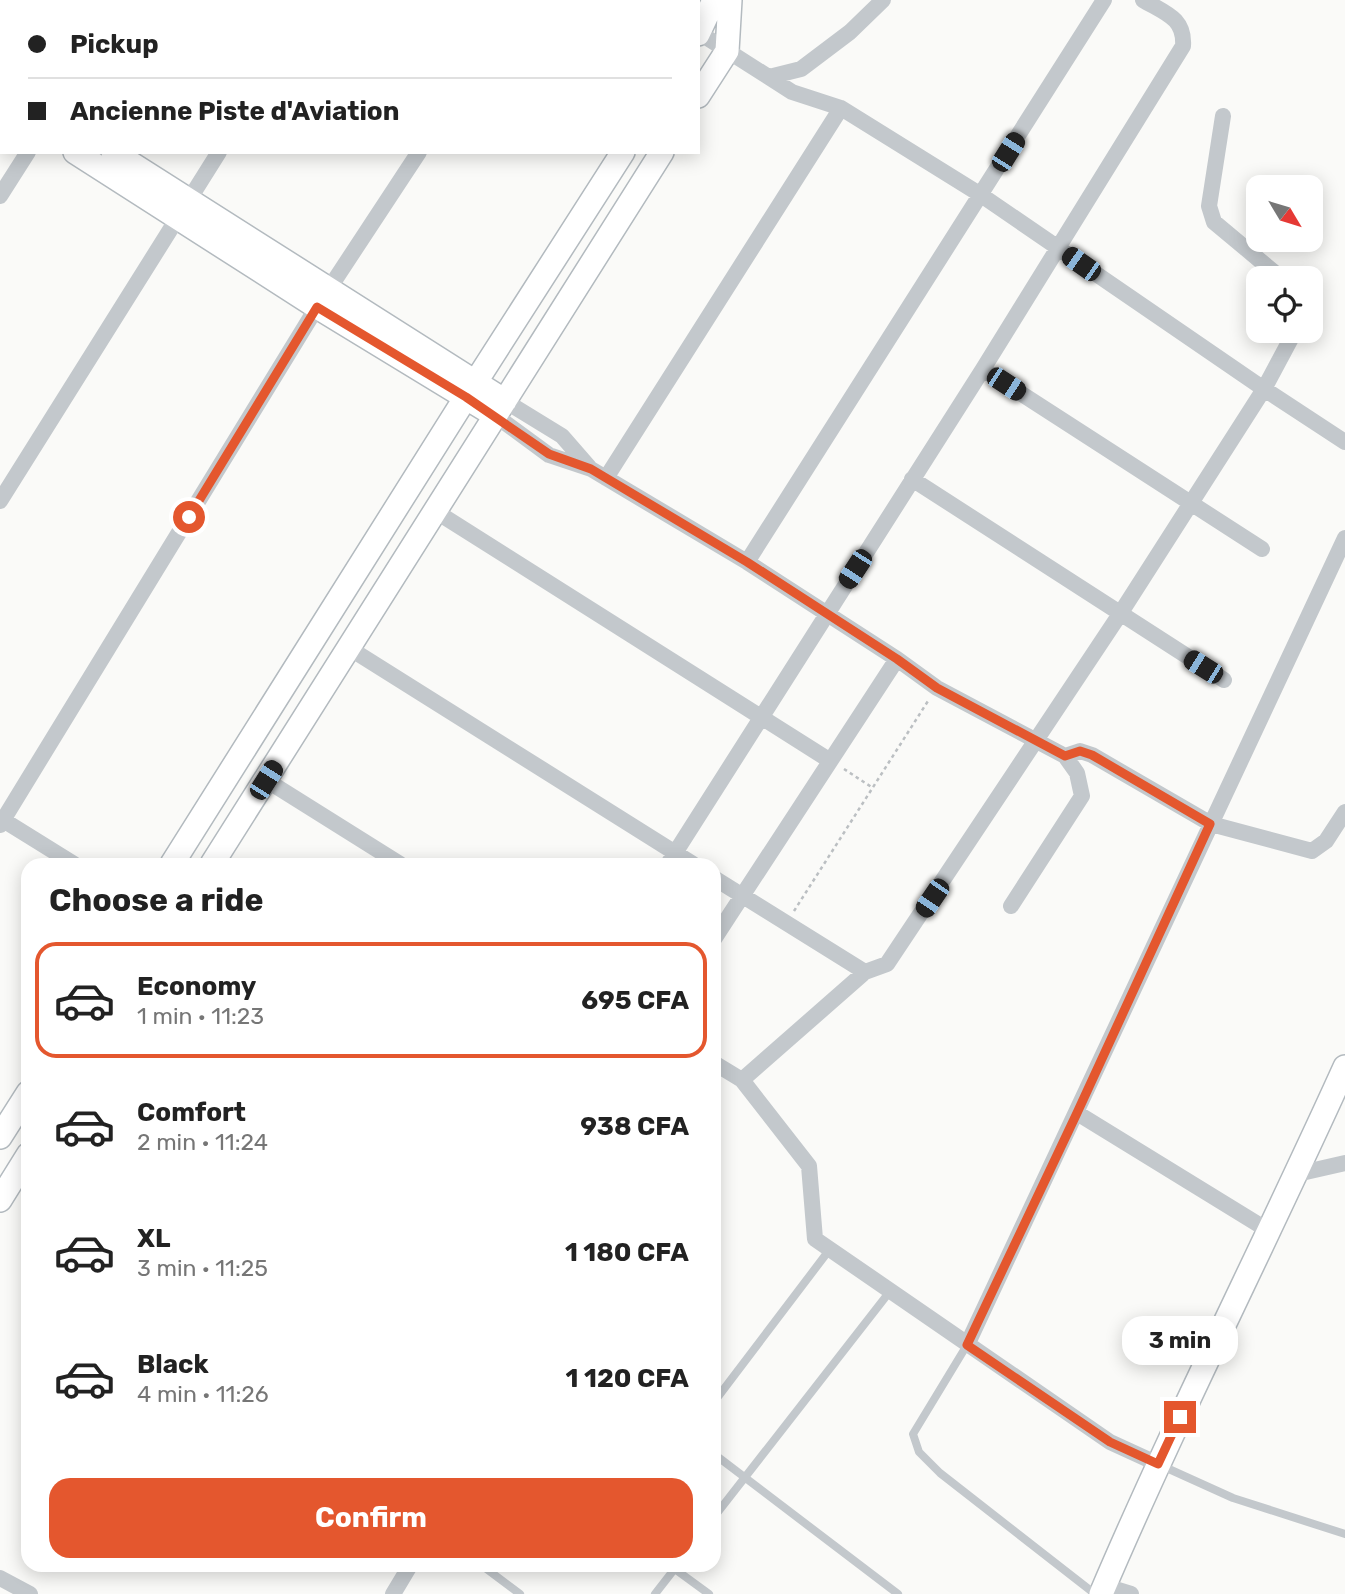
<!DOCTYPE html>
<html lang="en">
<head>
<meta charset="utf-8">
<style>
  :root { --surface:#fff; --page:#f6f6f6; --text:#222; --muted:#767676; --line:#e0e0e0; --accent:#e4572e }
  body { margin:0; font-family:Rubik,sans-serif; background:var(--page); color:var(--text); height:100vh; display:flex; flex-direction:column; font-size:26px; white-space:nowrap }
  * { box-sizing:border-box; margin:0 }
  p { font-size:23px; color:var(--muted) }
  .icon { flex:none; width:38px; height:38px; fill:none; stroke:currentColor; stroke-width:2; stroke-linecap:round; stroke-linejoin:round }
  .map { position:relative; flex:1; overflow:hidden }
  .details { position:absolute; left:21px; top:858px; width:700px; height:714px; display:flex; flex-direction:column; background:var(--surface); border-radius:21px; box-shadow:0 4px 18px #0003 }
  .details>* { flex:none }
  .guide { position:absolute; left:0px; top:0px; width:700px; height:154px; box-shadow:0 4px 18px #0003; display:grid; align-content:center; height:154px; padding:0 28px; background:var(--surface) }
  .needle { width:46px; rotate:128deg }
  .controls { position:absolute; left:1246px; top:175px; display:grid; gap:14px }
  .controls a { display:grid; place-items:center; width:77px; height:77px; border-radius:14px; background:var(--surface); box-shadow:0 4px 18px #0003; font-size:35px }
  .end { position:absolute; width:32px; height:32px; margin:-16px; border:9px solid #e4572e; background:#fff; box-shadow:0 0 0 4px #fff }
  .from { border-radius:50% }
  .bubble { position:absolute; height:49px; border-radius:21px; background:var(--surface); box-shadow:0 4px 18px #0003; font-size:23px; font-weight:700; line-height:49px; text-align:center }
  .car { position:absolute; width:21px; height:42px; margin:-21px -10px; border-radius:9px; box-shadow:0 0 5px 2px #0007; background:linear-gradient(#222 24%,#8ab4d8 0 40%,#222 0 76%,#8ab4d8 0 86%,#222 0) }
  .guide b { display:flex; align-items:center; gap:24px; height:66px; font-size:26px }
  .guide b+b { border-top:2px solid var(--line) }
  .guide i { width:18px; height:18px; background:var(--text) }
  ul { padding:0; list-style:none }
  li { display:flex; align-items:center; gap:21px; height:116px; margin:0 14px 10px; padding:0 14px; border:4px solid transparent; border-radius:21px }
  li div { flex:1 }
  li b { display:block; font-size:26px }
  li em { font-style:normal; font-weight:700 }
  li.active { border-color:var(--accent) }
  li>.icon { width:63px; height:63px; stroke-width:1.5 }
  h2 { padding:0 28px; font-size:32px; line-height:84px }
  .action { display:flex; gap:14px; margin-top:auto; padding:14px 28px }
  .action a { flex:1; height:80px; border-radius:21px; background:var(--accent); color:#fff; font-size:28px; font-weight:700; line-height:80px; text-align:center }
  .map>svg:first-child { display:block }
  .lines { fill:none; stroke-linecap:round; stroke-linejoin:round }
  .secondary-casing { stroke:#b3babf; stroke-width:26 }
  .path { stroke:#bbbfc2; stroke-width:2.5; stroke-dasharray:3.5 3.5; stroke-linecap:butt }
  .lane { stroke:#c3c8cc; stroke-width:8 }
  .street { stroke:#c3c8cc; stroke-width:16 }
  .secondary { stroke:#fff; stroke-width:23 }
  .route { stroke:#e4572e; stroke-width:9 }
</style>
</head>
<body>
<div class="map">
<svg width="1345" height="1594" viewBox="0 0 1345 1594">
  <rect width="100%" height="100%" fill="#fafaf8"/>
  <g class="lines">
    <g class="secondary-casing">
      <path id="secondary" d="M698,34L714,0
        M0,81L2,82
        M698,96L727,51L730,0
        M0,105L2,106
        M75,152L317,307L496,416
        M113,152L505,401
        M172,864L466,397L623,152
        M212,864L662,152
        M0,1137L28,1093
        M0,1200L28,1155
        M1101,1594C1177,1416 1265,1244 1345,1067"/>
    </g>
    <path class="path" d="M844,769L873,788
      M794,911L928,701"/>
    <path class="lane" d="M967,1345L913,1434L919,1452L940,1473L1095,1594
      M714,1402L830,1249
      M714,1454L898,1594
      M1160,1465L1233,1498L1345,1534
      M714,1517L891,1290
      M480,1564L520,1594
      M668,1564L709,1594
      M655,1594L676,1567"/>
    <path class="street" d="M652,0L655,2
      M126,2L127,0
      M315,2L317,0
      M519,2L520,0
      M698,32L792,92L841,108L981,195L1264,389L1345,442
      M769,77L801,69L850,32L883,0
      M1223,116L1209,206L1214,222L1281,278
      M0,196L28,152
      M983,369L1262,549
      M505,401L562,436L589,467
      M496,416L549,455L591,469L747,562L897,659L937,688L1065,756L1077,773L1082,796L1011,906
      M606,478L841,108
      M912,479L1224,680
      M0,501L219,152
      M435,511L829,760
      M747,562L1104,0
      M349,648L693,864
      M1065,756L1080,751L1092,755L1211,824L1312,851L1326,841L1345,812
      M266,780L400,864
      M0,818L74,864
      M0,825L317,307L419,152
      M668,864L983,369L1183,46C1185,18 1165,13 1143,0
      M714,878L865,972
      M714,939L897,659
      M714,1063L742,1080L809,1166L815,1239L1110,1442L1158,1464
      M742,1080L865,972L887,964L1120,614L1264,389L1295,331
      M1077,1113L1269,1231
      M1297,1174L1345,1163
      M967,1345L1345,538
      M0,1578L30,1594
      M1105,1586L1131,1594
      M393,1594L411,1564"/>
    <use href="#secondary" class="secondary"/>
  </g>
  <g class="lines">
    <path class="route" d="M189,517L317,307L466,397L549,454L591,469L747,562L897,659L937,688L1065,756L1080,751L1092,755L1210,824L1077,1113L967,1345L1110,1442L1158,1464L1180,1417"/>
  </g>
</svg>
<div class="controls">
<a><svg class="needle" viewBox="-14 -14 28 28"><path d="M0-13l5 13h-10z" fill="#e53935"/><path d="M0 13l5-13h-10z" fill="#767676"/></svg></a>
<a><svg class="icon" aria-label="locate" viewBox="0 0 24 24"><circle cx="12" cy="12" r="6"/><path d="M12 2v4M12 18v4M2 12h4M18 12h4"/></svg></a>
</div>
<i class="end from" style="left:189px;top:517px"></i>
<i class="end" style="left:1180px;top:1417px"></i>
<div class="bubble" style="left:1122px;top:1316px;width:116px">3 min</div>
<i class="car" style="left:1008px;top:152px;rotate:32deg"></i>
<i class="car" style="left:1081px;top:264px;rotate:305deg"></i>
<i class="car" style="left:1006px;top:384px;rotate:123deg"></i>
<i class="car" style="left:855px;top:569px;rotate:213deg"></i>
<i class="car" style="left:1203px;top:667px;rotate:302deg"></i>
<i class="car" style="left:266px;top:780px;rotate:32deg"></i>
<i class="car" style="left:932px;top:898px;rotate:214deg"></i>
<div class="guide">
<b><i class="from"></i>Pickup</b>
<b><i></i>Ancienne Piste d'Aviation</b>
</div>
<section class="details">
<h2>Choose a ride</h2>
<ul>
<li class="active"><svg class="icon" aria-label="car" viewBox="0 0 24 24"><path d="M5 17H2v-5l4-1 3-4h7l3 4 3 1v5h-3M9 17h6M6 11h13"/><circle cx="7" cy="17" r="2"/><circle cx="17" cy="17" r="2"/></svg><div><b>Economy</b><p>1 min · 11:23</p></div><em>695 CFA</em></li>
<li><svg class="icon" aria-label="car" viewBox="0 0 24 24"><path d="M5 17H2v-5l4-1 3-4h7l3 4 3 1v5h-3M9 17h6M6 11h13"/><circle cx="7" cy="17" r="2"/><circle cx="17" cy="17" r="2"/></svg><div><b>Comfort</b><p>2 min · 11:24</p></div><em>938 CFA</em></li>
<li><svg class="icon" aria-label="car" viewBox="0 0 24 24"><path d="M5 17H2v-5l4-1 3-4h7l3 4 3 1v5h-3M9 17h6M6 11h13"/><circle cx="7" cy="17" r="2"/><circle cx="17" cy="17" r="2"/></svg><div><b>XL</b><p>3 min · 11:25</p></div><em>1 180 CFA</em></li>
<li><svg class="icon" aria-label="car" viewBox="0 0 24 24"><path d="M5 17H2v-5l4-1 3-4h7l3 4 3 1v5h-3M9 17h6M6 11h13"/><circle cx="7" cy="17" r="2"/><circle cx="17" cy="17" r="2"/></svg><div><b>Black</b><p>4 min · 11:26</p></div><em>1 120 CFA</em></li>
</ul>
<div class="action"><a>Confirm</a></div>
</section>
</div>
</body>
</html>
